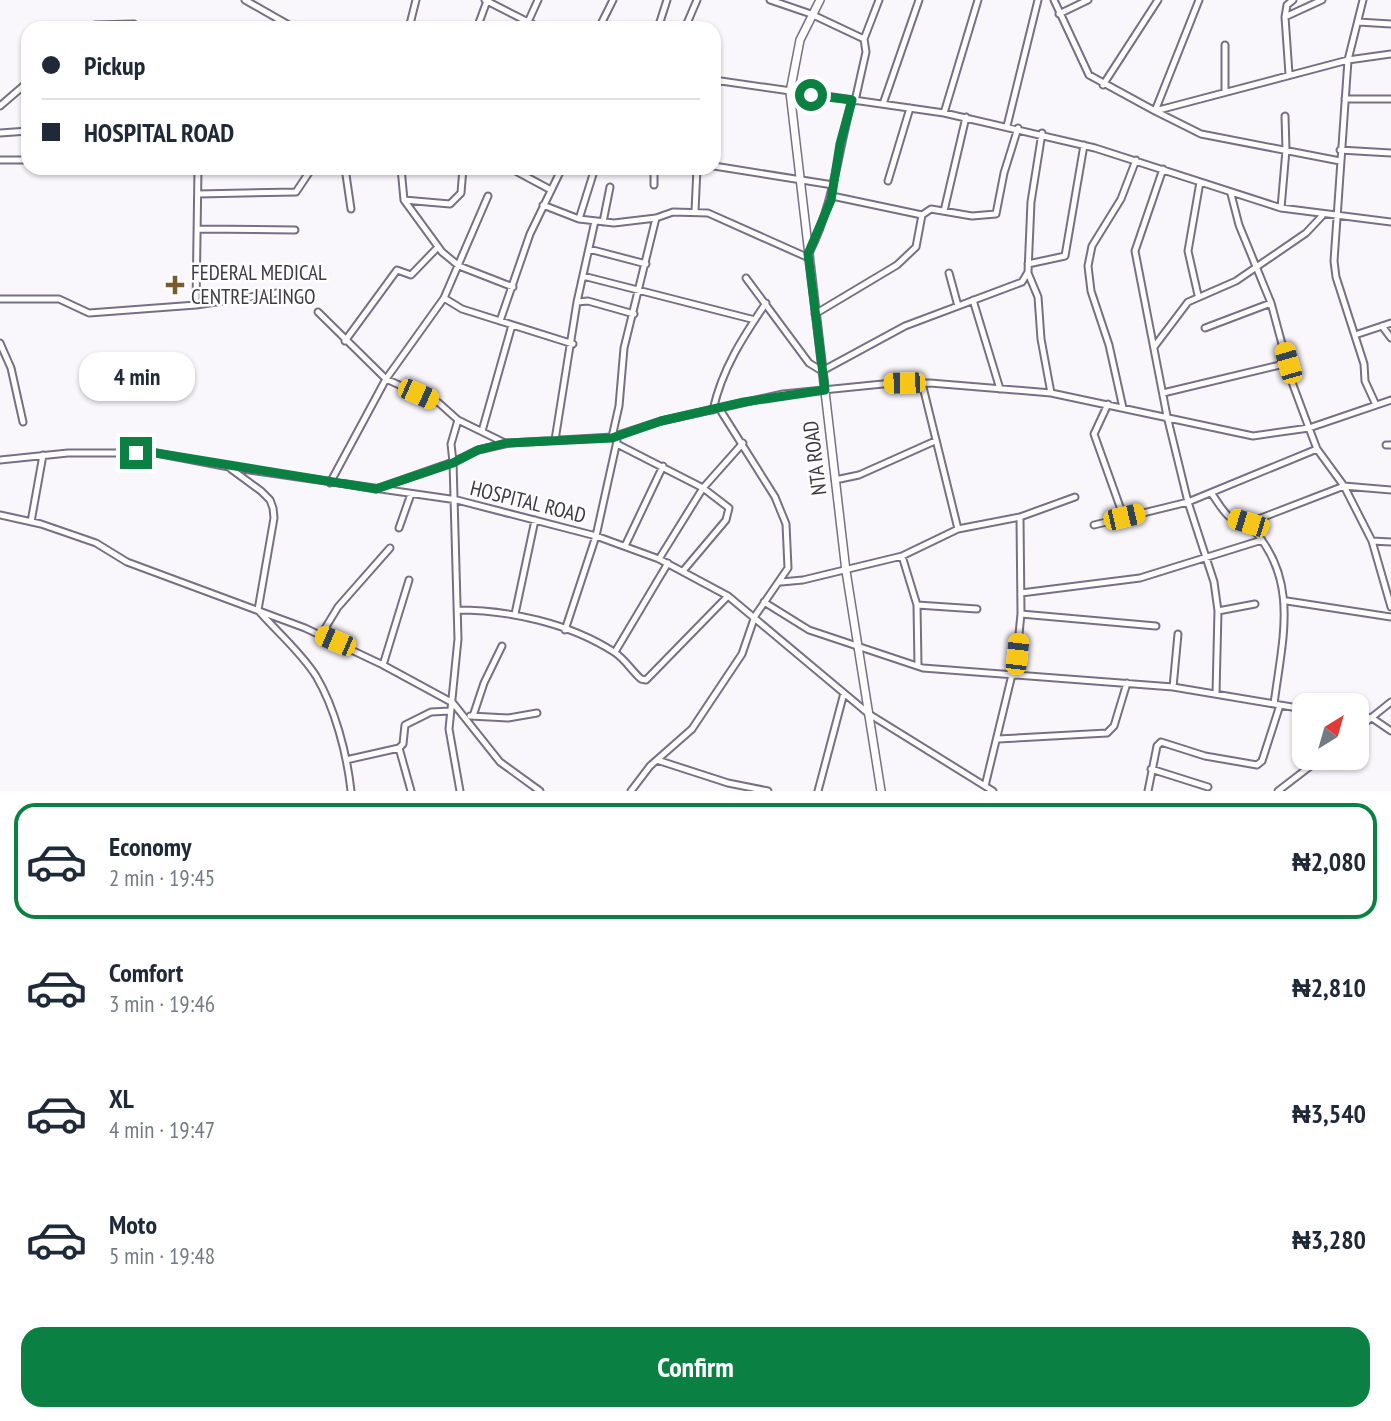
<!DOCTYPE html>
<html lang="en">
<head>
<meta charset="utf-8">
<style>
  :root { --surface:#fff; --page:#f6f6f7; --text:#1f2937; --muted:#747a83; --line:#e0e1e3; --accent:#0b8043 }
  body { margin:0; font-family:"PT Sans Narrow",sans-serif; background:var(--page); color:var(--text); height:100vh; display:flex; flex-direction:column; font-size:26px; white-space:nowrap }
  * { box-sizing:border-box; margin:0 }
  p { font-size:23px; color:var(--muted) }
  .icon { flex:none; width:38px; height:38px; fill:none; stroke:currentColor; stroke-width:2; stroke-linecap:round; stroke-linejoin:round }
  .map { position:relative; height:791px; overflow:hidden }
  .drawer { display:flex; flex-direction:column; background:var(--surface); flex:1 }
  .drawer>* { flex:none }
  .top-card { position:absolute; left:21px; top:21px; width:700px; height:154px; border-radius:21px; box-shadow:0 2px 5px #0004; display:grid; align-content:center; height:154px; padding:0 21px; background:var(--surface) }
  .needle { width:46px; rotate:37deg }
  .fabs { position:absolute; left:1292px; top:693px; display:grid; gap:14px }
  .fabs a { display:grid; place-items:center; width:77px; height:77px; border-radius:14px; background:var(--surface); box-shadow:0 2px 5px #0004; font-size:35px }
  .end { position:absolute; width:32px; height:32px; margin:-16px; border:9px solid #0b8043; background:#fff; box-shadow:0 0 0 4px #fff }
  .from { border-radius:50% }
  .bubble { position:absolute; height:49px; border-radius:21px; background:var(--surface); box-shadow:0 2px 5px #0004; font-size:23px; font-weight:700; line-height:49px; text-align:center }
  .car { position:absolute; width:21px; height:42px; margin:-21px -10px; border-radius:9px; box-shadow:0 0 5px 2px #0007; background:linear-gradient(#f5c518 24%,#345 0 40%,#f5c518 0 76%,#345 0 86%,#f5c518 0) }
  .top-card b { display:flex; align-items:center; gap:24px; height:66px; font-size:26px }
  .top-card b+b { border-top:2px solid var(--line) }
  .top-card i { width:18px; height:18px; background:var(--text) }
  ul { padding:12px 0 0; list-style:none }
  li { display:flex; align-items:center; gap:21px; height:116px; margin:0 14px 10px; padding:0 7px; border:4px solid transparent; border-radius:21px }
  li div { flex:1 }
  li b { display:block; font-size:26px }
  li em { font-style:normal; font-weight:700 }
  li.selected { border-color:var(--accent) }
  li>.icon { width:63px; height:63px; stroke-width:1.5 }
  .action { display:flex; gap:14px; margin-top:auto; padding:14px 21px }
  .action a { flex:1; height:80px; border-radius:21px; background:var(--accent); color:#fff; font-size:28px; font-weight:700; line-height:80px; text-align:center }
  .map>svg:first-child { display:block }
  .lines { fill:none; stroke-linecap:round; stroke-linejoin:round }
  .street-casing { stroke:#776f84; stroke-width:9 }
  .secondary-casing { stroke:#776f84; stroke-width:10 }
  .street { stroke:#fff; stroke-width:5 }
  .secondary { stroke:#fff; stroke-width:7 }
  .route { stroke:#0b8043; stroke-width:9 }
  .poi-dot { fill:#7a5b30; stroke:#fff; stroke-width:2.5 }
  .labels { text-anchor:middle; stroke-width:5; stroke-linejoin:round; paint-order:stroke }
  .poi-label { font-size:21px; fill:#3c3942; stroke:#fff; text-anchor:start }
  .street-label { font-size:21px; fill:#3c3942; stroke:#fff }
</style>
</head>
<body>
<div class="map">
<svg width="1391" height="791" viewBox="0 0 1391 791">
  <rect width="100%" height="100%" fill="#f9f7fc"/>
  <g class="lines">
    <g class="street-casing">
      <path id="street" d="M245,0L294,28
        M485,0L540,28
        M770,0L811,14L864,39
        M1054,0L1089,75L1155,111L1348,60L1391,54
        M1199,0L1155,111L1201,134L1340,161
        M1363,0L1348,60L1334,261L1336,277L1364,364L1365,381L1376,405
        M1059,14L1088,0
        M1285,17L1322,0
        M528,22L538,0
        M1358,22L1391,24
        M86,28L95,25L134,24
        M409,28L416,0
        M477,28L487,1
        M599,28L613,0
        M658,28L667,0
        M685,28L697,0
        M1225,45V91
        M1289,74L1285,17L1287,5L1293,0
        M714,80L944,113L1095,148L1281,208L1391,222
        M1103,85L1158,0
        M714,94L717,80
        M1345,99H1391
        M855,101L866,52L864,39L879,0
        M883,104L919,0
        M0,106L28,82
        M944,113L978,0
        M1007,126L1038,0
        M0,133L28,131
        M1340,150L1391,153
        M0,160H28
        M714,166L833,185
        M345,168L351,209
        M401,168L404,200L442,252L459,266L513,287
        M510,168L551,190
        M595,168L579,219L614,223L656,218L673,212L708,213L809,258
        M1163,169L1135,251L1167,416L1188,502L1214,582L1218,611L1216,694
        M888,181L910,108
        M654,185V168
        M198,194L296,192L312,168
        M1231,194L1239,225L1271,303L1293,385L1309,428L1317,449L1344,486L1391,490
        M832,196L922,215L931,209L972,216L996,214L1004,173L1018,128
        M404,200L450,204L461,193L463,168
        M543,205L579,219
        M1281,208L1286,150L1285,116
        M695,211L697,168
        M944,211L966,117
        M603,222L610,187
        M197,229L295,230
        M589,249L646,264
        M810,251C834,203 838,151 852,100
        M1028,264L1065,256L1084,145
        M949,273L958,306
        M1028,273L1038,297L1041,339L1051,393
        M583,276L755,320
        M746,278L809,363L822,371L905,326L1022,282L1028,272L1031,202L1042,133
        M1198,295L1188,251L1200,182
        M444,298L462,309L573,344
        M0,299H59L89,313L196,305L277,293
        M973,300L1000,389
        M577,302L588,301L634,314
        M196,305L198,168
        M318,312L386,379L439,403L458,420L505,443
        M815,314L897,265L916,247L922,215
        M500,321L530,234L562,168
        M1382,326L1391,338
        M1205,328L1271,303
        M1355,335L1391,323
        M345,341L397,270L411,275L438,247
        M0,343L11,368L23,422
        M1154,347L1188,302L1236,281L1306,233L1322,216
        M922,383L958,529
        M1163,393L1288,363
        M1108,404L1094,434L1124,518
        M1123,408L1109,345L1091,291L1088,266L1092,246L1121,199L1136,160
        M713,410C722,369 743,337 766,303
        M482,431L512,325
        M612,437L619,406L624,348L656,218
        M555,440L577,302L595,221
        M617,444L703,488L729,508L726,520L683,571
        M1386,445H1391
        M0,460L68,453H156L229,467L457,500L596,536L659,559L728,596L869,714L993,791
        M231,469L261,491L270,500L273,508L274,518L258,610C277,632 301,652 316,676C335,708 347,754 351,791
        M835,480L859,475L935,441
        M330,483L386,379L444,298L488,196
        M376,489L453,462L451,444L458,420
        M1211,493C1217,500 1223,513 1231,518C1238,521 1245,520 1250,526C1301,579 1282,640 1274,704
        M0,515L41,524L96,543L127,562L305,628L383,665L453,703L500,762L540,791
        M31,522L43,455
        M1248,523L1344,486L1372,541L1391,607
        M1094,525L1188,502L1317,449
        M399,528L411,494
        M1372,541L1391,542
        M625,546L663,466
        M902,556L917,605L918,666
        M659,559L703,488L743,443
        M781,582L803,580L902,556L958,529L1020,517L1075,497
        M1021,593L1140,578L1262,540
        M1287,601L1391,617
        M764,602L809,630L923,668L1173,687L1280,705L1262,761L1257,765L1205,756L1161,742L1157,746L1148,791
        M917,605L977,609
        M457,610C509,610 569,623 614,652C625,659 631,670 641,679L646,680L728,596
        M1218,611L1255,604
        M515,614L535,520
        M1021,614L1156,626
        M565,630L596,536L617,441
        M321,635L338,607L390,548
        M615,652L668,563
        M383,665L409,580
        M1173,687L1178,634
        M1280,705L1304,709
        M470,716L508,718L537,713
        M473,716L484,683L502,646
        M1356,716L1372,718L1391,731
        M1356,730L1391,702
        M998,739L1107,733L1114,726L1127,683
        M346,760L399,748
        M657,760L728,783L768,791
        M1151,769L1208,787
        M985,786L1017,654L1021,614L1020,517
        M411,791L399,748L403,744L405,725L431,712L450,711
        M460,791L449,729L458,639L453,462L478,450L510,443L612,437L661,421L783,394L883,384L930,383L1051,393L1253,436L1309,428L1391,400
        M631,791L650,766L692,729L742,654L755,616L788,568L786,524L775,497L719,408
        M818,791L844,693
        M1278,791L1321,758"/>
    </g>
    <g class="secondary-casing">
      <path id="secondary" d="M820,0L800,40L790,92L846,571L881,791"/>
    </g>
    <use href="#street" class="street"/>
    <use href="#secondary" class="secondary"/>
  </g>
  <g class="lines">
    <path class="route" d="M136,453H156L376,489L453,463L478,450L506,443L612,438L661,421L744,402L825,390L808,254L831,200L840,144L852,100L811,95"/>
  </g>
  <path class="poi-dot" d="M171.5 274.5h7v7h7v7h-7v7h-7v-7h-7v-7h7z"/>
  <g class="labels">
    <g class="poi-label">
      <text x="191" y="280">FEDERAL MEDICAL<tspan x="191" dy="24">CENTRE JALINGO</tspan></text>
    </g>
    <g class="street-label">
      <text transform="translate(815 458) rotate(-97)" y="7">NTA ROAD</text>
      <text transform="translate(528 502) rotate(14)" y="7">HOSPITAL ROAD</text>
    </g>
  </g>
</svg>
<div class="fabs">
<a><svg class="needle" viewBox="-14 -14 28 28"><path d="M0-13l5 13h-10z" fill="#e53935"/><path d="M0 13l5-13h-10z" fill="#747a83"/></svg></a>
</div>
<i class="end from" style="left:811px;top:95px"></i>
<i class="end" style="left:136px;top:453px"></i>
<div class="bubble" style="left:79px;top:352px;width:116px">4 min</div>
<i class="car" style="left:1288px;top:363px;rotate:344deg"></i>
<i class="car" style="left:904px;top:383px;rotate:269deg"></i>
<i class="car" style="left:418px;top:394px;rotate:114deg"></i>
<i class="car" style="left:1124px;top:517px;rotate:77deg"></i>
<i class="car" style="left:1248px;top:523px;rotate:287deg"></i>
<i class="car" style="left:335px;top:641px;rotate:293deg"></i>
<i class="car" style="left:1017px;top:654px;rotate:6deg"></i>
<div class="top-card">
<b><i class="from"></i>Pickup</b>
<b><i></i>HOSPITAL ROAD</b>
</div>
</div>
<section class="drawer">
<ul>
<li class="selected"><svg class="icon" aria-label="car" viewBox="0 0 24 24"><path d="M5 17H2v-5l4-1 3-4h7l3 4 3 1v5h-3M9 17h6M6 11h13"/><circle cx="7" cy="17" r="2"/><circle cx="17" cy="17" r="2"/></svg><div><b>Economy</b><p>2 min · 19:45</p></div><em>₦2,080</em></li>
<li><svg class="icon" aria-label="car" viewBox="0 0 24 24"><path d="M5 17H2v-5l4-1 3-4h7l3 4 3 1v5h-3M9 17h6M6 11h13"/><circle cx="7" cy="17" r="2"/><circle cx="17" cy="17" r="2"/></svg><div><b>Comfort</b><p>3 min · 19:46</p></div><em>₦2,810</em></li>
<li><svg class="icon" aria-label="car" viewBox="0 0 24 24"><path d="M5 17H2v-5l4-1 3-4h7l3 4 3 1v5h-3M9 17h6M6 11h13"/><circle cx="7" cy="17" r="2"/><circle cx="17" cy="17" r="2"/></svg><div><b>XL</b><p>4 min · 19:47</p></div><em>₦3,540</em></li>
<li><svg class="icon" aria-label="car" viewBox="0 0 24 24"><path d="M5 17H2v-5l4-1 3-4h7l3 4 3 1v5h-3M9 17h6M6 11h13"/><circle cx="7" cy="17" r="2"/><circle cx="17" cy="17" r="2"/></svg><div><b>Moto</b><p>5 min · 19:48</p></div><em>₦3,280</em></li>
</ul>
<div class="action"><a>Confirm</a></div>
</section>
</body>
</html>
